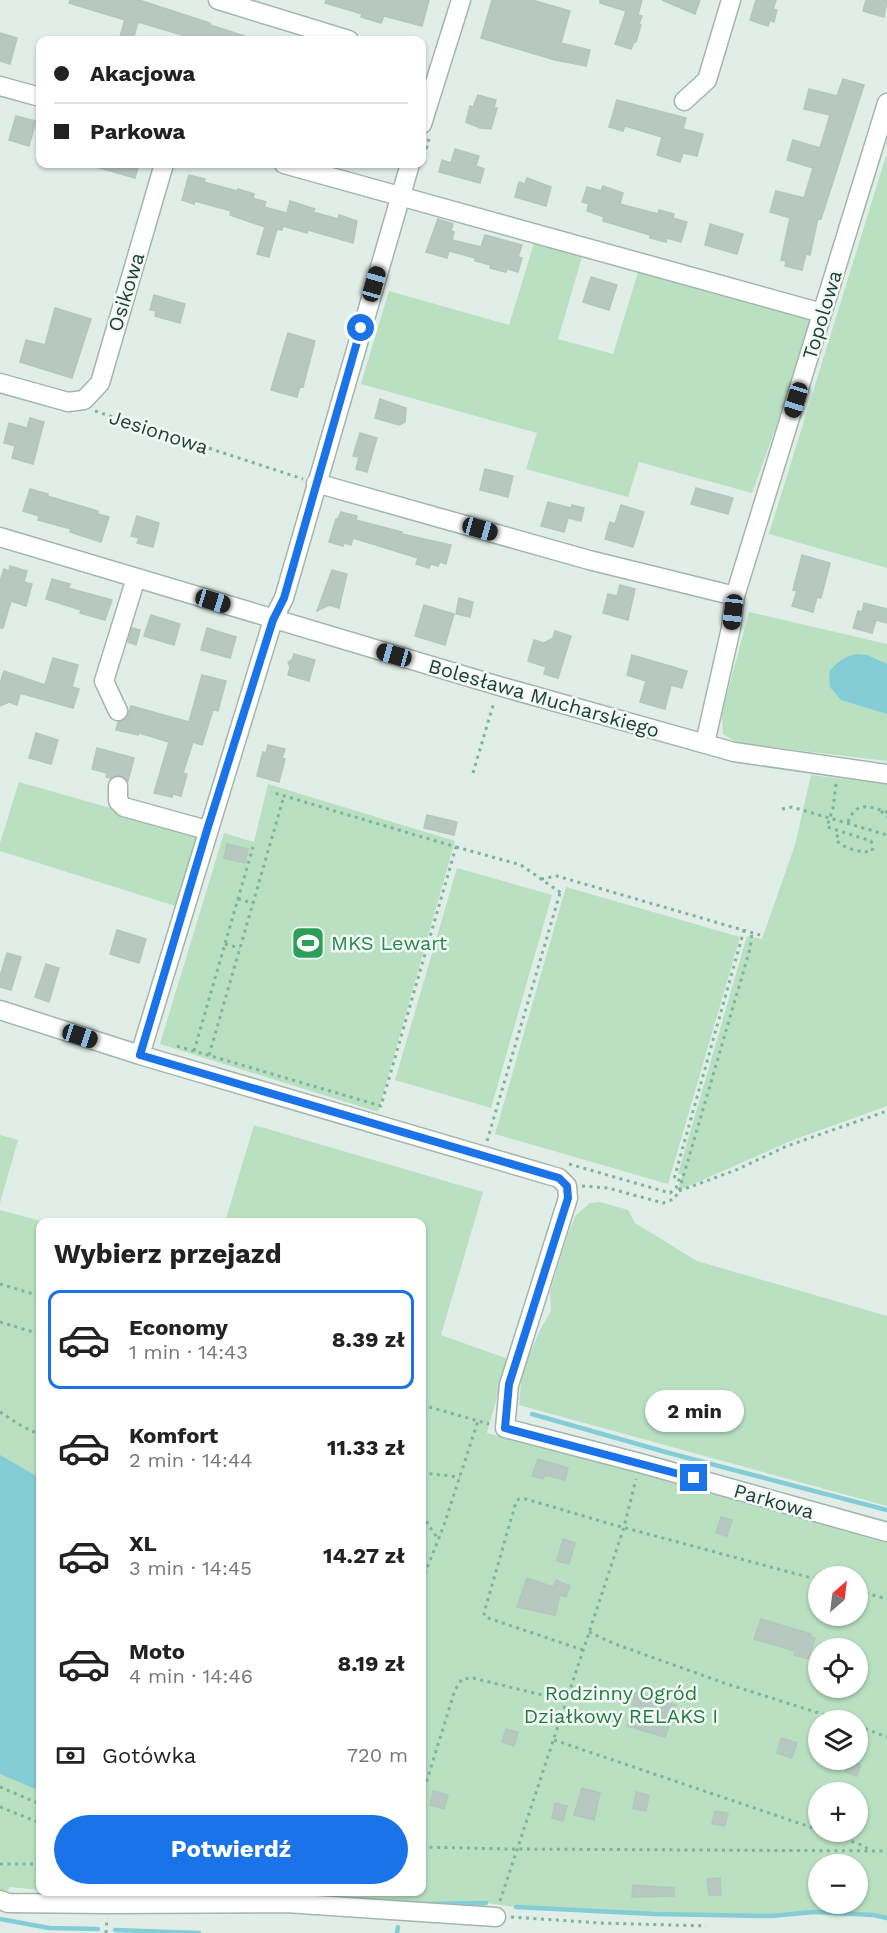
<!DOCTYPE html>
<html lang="pl">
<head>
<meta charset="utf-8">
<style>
  :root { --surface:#fff; --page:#f2f2f2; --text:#222; --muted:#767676; --line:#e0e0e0; --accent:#1a73e8 }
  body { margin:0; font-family:"Work Sans",sans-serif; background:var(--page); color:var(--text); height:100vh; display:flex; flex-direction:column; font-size:22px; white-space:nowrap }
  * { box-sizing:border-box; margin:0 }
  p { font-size:20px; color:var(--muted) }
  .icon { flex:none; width:33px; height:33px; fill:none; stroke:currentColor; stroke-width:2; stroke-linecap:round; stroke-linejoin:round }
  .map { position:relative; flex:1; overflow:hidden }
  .side { position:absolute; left:36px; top:1218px; width:390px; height:678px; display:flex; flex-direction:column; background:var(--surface); border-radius:12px; box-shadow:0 2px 4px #0004 }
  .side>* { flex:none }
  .top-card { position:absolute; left:36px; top:36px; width:390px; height:132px; border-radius:12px; box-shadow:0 2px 4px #0004; display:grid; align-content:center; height:132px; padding:0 18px; background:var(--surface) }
  .needle { width:39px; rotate:28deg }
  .buttons { position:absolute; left:808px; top:1566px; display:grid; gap:12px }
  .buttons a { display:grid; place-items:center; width:60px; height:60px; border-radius:50%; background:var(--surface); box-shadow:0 2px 4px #0004; font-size:30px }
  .end { position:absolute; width:27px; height:27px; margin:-14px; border:8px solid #1a73e8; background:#fff; box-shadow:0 0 0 3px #fff }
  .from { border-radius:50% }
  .bubble { position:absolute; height:42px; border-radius:21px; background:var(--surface); box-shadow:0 2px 4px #0004; font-size:20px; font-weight:700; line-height:42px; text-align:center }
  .car { position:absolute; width:18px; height:36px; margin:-18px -9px; border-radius:8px; box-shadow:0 0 4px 2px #0007; background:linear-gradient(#222 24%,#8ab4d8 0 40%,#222 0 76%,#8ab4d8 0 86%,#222 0) }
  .top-card b { display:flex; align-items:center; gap:21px; height:57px; font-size:22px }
  .top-card b+b { border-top:2px solid var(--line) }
  .top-card i { width:15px; height:15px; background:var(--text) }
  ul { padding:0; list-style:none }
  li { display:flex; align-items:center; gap:18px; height:99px; margin:0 12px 9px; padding:0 6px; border:3px solid transparent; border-radius:12px }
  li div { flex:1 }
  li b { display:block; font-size:22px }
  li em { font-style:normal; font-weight:700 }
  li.current { border-color:var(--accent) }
  li>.icon { width:54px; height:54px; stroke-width:1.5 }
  h2 { padding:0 18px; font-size:27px; line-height:72px }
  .pay { display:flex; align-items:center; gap:15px; height:66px; padding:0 18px; font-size:22px }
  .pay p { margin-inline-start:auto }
  .cta { display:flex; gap:12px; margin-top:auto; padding:12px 18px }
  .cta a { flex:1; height:69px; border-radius:36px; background:var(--accent); color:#fff; font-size:24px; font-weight:700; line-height:69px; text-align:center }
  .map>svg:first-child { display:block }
  .green { fill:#b8e0c1; fill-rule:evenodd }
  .water { fill:#85cdd6 }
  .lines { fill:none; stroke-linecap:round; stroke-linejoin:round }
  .stream { stroke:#85cdd6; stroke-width:4.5 }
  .building { fill:#b6c8c0; stroke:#b3c7be; stroke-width:1.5 }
  .minor-casing { stroke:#a3b5ae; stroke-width:21 }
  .path { stroke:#7fb3a0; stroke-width:3; stroke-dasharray:3 4.5; stroke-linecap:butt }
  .minor { stroke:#fff; stroke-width:18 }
  .route { stroke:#1a73e8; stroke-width:8 }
  .labels { text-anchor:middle; stroke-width:5; stroke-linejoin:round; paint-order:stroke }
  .street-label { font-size:20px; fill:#203f35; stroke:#f2f9f5 }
  .leisure-label { font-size:20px; fill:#27864d; stroke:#f2f9f5; text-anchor:start }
  .park-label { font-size:20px; fill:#277943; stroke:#f2f9f5 }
</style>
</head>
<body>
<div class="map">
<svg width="887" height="1933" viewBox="0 0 887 1933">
  <rect width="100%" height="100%" fill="#e1ede7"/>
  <path class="green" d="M886,156H887V568L769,534Z
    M536,237L584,250L558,339L613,354L640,266L803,311L814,322L752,493L639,462L628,497L526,469L537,433L361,384L389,291L509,325Z
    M749,612L887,644V761L761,746L736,742L723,734L722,713Z
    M811,775L887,784V1106L793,1140L682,1189L679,1185L682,1175L678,1174L747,936L762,939L795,845Z
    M19,782L205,835L185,909L0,851V843Z
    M268,784L455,841L378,1112L160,1044L224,833L254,842Z
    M457,868L552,895L491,1108L395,1080Z
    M566,887L740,937L668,1184L495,1134Z
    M254,1125L483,1192L441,1335L508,1359L487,1433L638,1470L887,1540V1918L873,1915L816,1912L771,1916L654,1914L516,1907L486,1903L419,1904L263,1893L229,1896L83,1895L52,1892H422V1222H225ZM819,1576H858V1616H819ZM819,1648H858V1688H819ZM819,1720H858V1760H819ZM819,1792H858V1832H819ZM819,1864H858V1904H819Z
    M0,1135L18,1140L0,1203Z
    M600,1202L628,1210L635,1223L697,1261L887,1316V1506L519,1405L522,1372L540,1330L551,1311L550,1292L568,1233L576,1215L590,1203Z
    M0,1210L45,1222H40V1890L10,1887L6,1893L0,1890Z"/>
  <path class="water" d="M858,654L867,655L887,664V714L841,700L830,687L829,672C837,662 844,656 858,654Z
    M0,1455L40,1478V1791L0,1774Z"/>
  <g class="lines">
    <path class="stream" d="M532,1414L669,1453L887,1510
      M426,1904L486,1903
      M516,1907L654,1914L771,1916L814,1912L873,1915L887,1918
      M0,1919L49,1928L98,1929
      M115,1930L199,1933
      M397,1933L398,1927"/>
  </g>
  <path class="building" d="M70,0H139L210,23V25L251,38L250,40H199L138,22L133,40H119L125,20L69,3Z
    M326,0H429L422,26L384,16L381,23L361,17L362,14L325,3Z
    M492,0H532L570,11L561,43L590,50L586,66L555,60L481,38Z
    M600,0H642L638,15L642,16L639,24L641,25L636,42H634L631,49L615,44L626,11L600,3Z
    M662,0H700L695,14Z
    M756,0H776L773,9L777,10L774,22L770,20L768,26L750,20Z
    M866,0H887L884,17L863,11Z
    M0,33L17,38L10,64L0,61Z
    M843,79L864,85L821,219L818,218L810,255L806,254L802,270L785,266L786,261L781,260L790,218L770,212L776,191L804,198L813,168L787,160L793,140L820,148L830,115L804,109L809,89L837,96Z
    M478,95L496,100L494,108H497L491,129L480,128L466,122L470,106L473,107Z
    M617,100L686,118L683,129L703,134L697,156L683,153L680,162L657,155L662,137L625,126L623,131L609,127Z
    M16,116L36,121L29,146L9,140Z
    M455,149L479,156L476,166L484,169L480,183L439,172L442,160L451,163Z
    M96,164H139L135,178L96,167Z
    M189,175L205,179L204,182L237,191L238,189L254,194L253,198L266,202L264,207L287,213L290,201L315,209L313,212L338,219L339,215L357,221L353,243L308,230L307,233L283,226L282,230L277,229L269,257L257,254L265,227L230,215L231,211L195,201L194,204L182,200Z
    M527,178L551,187L546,206L515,197L519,182L525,184Z
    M603,186L623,193L620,204L658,214L659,210L674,214L673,218L687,222L681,242L667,238L666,242L650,238V235L603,221L604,217L587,211L589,204L582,202L587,187L601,191Z
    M438,219L453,224L451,231L454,232L452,240L481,247L485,235L522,245L518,257L522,258L518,272L507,269L506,272L490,268L491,265L475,261V258L449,251L447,258L426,252Z
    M710,224L743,234L737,254L705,245Z
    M591,277L617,285L609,310L583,302Z
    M154,295L185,304L180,323L155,316L156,311L150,310Z
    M55,308L91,319L72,378L20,362L26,340L45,345Z
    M288,333L315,341L303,387L300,386L297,397L271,390Z
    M380,399L406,408L405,422L399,425L375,418Z
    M30,418L44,422L33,464L12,458L15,446L4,443L9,423L27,428Z
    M360,433L377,438L367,472L356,469L359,457L353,456Z
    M485,469L513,476L508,497L480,490Z
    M696,488L733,498L728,514L691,504Z
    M30,489L48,494L47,496L98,511V514L109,517L101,542L70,532L71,529L38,520L39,516L23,511Z
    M548,502L571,508L564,532L541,526Z
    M572,505L584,508L581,521L568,518Z
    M621,505L644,512L633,547L605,539L610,522L615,524Z
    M341,512L357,516L356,520L402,532V534L451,545L446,564L440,562L438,566L431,564L429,568L416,564L418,558L353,538L351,545L344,543L343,546L329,542L336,519H338Z
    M137,516L159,523L153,547L137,543L139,538L131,536Z
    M802,555L830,563L821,598L817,597L813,612L792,606L797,591L793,590Z
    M10,566L27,571L24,582L32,584L26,606L11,601L3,628H0V581L4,569L9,571Z
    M332,570L347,574L339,608L329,605L317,611Z
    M52,579L70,584L68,588L112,600L105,620L80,613L81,610L46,599Z
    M620,585L635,589L628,620L603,613L608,594L617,596Z
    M459,598L473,602L470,617L456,614Z
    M864,603L887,609V623L876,620L872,633L853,628L858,611L862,612Z
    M424,605L454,614L445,645L415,636Z
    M151,615L180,624L174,645L144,636Z
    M132,628L140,630L136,645L128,642Z
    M207,628L236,637L230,658L201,650Z
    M555,631L571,636L558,678L544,674L546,667L528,661L534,640L544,643L553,638Z
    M294,654L315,660L309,681L288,675L290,667L288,662L292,660Z
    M632,655L687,671L682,688L671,685L665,709L640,702L646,681L627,675Z
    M53,658L78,665L72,687L79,689L73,708L20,693L17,705L9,702L0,706V684L4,671L45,685Z
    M202,675L226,681L218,711L213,710L202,745L193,742L183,773L187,774L181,796L173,794L172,797L154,793L169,742L139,733L138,735L116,730L118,722L127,718L131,706L189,722Z
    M36,733L58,740L51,764L29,758Z
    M268,745L285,749L282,758L285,759L279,782L257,776L263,752L266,753Z
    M97,748L134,758L128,781L119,775L110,778L106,777L107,773L92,769Z
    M427,815L457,822L454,835L424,828Z
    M227,844L248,849L245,863L224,858Z
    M117,930L146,939L139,963L110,954Z
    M7,953L21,957L11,990L0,987V976Z
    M46,964L59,968L49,1002L35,997Z
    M538,1459L568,1468L565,1480L545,1475L543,1479L532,1476Z
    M721,1517L732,1520L727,1536L716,1533Z
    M563,1539L575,1543L569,1564L557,1561Z
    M527,1578L553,1587L556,1580L570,1586L566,1597L560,1595L555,1615L517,1607Z
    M761,1619L811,1634L810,1637L815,1638L809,1659L794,1655L795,1651L754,1639Z
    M635,1692L676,1705L665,1737L627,1726Z
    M506,1729L518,1732L514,1746L502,1742Z
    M781,1738L797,1743L792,1758L777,1753Z
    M849,1761L861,1765L857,1776L845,1772Z
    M582,1788L600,1793L594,1820L574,1815Z
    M433,1791L448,1795L444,1809L430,1805Z
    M636,1792L649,1795L646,1811L633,1809Z
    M555,1803L567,1806L563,1821L552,1818Z
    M715,1811L728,1813L725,1826L712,1824Z
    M720,1878L721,1895H709L707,1879Z
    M633,1885L674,1888V1896L632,1897Z"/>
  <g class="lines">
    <g class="minor-casing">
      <path id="minor" d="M218,0L349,40
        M0,86L40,97
        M684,101L707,80L731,0
        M422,124L461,0
        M284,164L822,313
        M0,383L68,402L84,400L100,383L164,164
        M316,483L589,560L735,596
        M0,537L499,686L734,752L887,774
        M118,711L104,681L136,578
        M705,743L731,628L735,596L887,103
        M118,786V801L124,807L207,830
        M0,1010L140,1055L559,1178L567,1186L568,1198L509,1385L505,1428L640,1463L887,1532
        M140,1055L273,620L284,598L410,164
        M0,1900L8,1903L109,1904L286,1903L496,1917"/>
    </g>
    <path class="path" d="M424,156L429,139
      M95,411L303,479
      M473,773L494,702
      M836,784L833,808L827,827L871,841L873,847L872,851C862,854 843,848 836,840L839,831
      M782,809L792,807L887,835
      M881,811L887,817
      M848,822C856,801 869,806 887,812
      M456,847L521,865L564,895
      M541,879L557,876L760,935
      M238,899L253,903
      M225,944L240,948
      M177,1046L381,1106L456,847L271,792
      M194,1051L253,847
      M209,1055L284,796
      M487,1141L560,893
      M569,1164L670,1193L676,1188L679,1180L674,1179L744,930
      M582,1186L608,1188L663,1203L674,1199L679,1191L750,949L752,933
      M679,1191L736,1170L787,1146L887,1111
      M0,1284L40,1296
      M0,1322L40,1334
      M422,1405L489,1424
      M0,1412L20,1425L40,1435
      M422,1473L460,1477
      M422,1515L438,1539
      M422,1581L444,1525L478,1421
      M858,1591L887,1599
      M589,1632L615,1644L727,1684L841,1720
      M583,1650L485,1617L484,1613L516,1502L519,1499H526L607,1523L819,1580
      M858,1726L887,1737
      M554,1740L819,1830
      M0,1787L40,1804
      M422,1796L455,1690L462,1679L473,1678L567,1701
      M0,1807L40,1823
      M823,1832L865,1846L869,1851
      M422,1847L508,1849L887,1851
      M0,1864H40
      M500,1901L624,1527L636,1479
      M511,1917L599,1923L706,1926
      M106,1933L107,1918"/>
    <use href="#minor" class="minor"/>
  </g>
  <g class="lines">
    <path class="route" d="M361,328L284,598L273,620L207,830L140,1055L559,1178L567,1186L568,1198L509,1384L505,1428L694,1478"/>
  </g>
  <defs>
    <g id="stadium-square" transform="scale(1.725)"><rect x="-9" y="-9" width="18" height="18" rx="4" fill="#2e9e5b" stroke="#f2f9f5"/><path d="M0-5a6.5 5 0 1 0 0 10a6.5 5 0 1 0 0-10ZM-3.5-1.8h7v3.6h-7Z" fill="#fff"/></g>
  </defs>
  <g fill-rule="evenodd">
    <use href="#stadium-square" x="308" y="943"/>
  </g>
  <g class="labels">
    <g class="street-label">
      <text transform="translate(126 292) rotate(-73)" y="7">Osikowa</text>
      <text transform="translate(822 315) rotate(-73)" y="7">Topolowa</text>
      <text transform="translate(159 432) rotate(18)" y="7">Jesionowa</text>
      <text transform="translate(544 698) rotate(16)" y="7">Bolesława Mucharskiego</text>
      <text transform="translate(774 1501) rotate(16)" y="7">Parkowa</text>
    </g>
    <g class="leisure-label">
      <text x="331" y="950">MKS Lewart</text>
    </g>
    <g class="park-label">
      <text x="621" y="1700">Rodzinny Ogród<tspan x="621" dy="23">Działkowy RELAKS I</tspan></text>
    </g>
  </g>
</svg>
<div class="buttons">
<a><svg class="needle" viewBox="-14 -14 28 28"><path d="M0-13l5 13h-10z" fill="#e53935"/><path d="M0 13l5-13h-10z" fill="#767676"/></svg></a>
<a><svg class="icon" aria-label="locate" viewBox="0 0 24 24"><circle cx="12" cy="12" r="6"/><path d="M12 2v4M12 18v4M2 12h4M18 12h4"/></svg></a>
<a><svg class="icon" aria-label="layers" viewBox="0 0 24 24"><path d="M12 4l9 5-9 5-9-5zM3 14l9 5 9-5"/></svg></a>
<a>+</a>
<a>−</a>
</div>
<i class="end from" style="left:361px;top:328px"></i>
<i class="end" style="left:694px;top:1478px"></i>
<div class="bubble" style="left:645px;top:1390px;width:99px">2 min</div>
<i class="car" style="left:374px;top:284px;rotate:16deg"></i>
<i class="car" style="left:796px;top:400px;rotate:197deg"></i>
<i class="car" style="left:480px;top:529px;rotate:106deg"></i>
<i class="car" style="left:213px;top:601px;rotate:107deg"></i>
<i class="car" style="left:733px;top:612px;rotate:187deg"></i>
<i class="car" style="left:394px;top:655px;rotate:286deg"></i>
<i class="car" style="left:80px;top:1036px;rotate:108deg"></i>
<div class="top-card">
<b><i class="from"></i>Akacjowa</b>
<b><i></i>Parkowa</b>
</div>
<section class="side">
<h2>Wybierz przejazd</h2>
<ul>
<li class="current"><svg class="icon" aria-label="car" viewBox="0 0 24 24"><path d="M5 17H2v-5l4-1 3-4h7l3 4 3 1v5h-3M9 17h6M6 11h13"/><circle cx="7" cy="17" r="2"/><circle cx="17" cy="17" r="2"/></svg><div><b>Economy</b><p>1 min · 14:43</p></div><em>8.39 zł</em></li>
<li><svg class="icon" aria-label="car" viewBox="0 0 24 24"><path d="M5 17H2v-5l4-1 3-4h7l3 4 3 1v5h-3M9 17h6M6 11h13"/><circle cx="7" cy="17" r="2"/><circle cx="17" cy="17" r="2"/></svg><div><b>Komfort</b><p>2 min · 14:44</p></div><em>11.33 zł</em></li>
<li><svg class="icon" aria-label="car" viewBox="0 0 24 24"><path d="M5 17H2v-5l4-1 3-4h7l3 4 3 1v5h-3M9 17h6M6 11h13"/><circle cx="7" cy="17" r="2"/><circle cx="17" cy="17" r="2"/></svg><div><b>XL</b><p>3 min · 14:45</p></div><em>14.27 zł</em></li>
<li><svg class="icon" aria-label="car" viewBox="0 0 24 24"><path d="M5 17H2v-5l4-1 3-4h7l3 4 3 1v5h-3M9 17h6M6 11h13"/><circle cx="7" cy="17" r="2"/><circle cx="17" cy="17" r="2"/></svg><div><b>Moto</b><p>4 min · 14:46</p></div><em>8.19 zł</em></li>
</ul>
<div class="pay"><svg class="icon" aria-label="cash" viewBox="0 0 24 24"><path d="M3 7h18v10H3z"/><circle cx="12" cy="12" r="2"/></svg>Gotówka<p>720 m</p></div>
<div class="cta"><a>Potwierdź</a></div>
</section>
</div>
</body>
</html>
